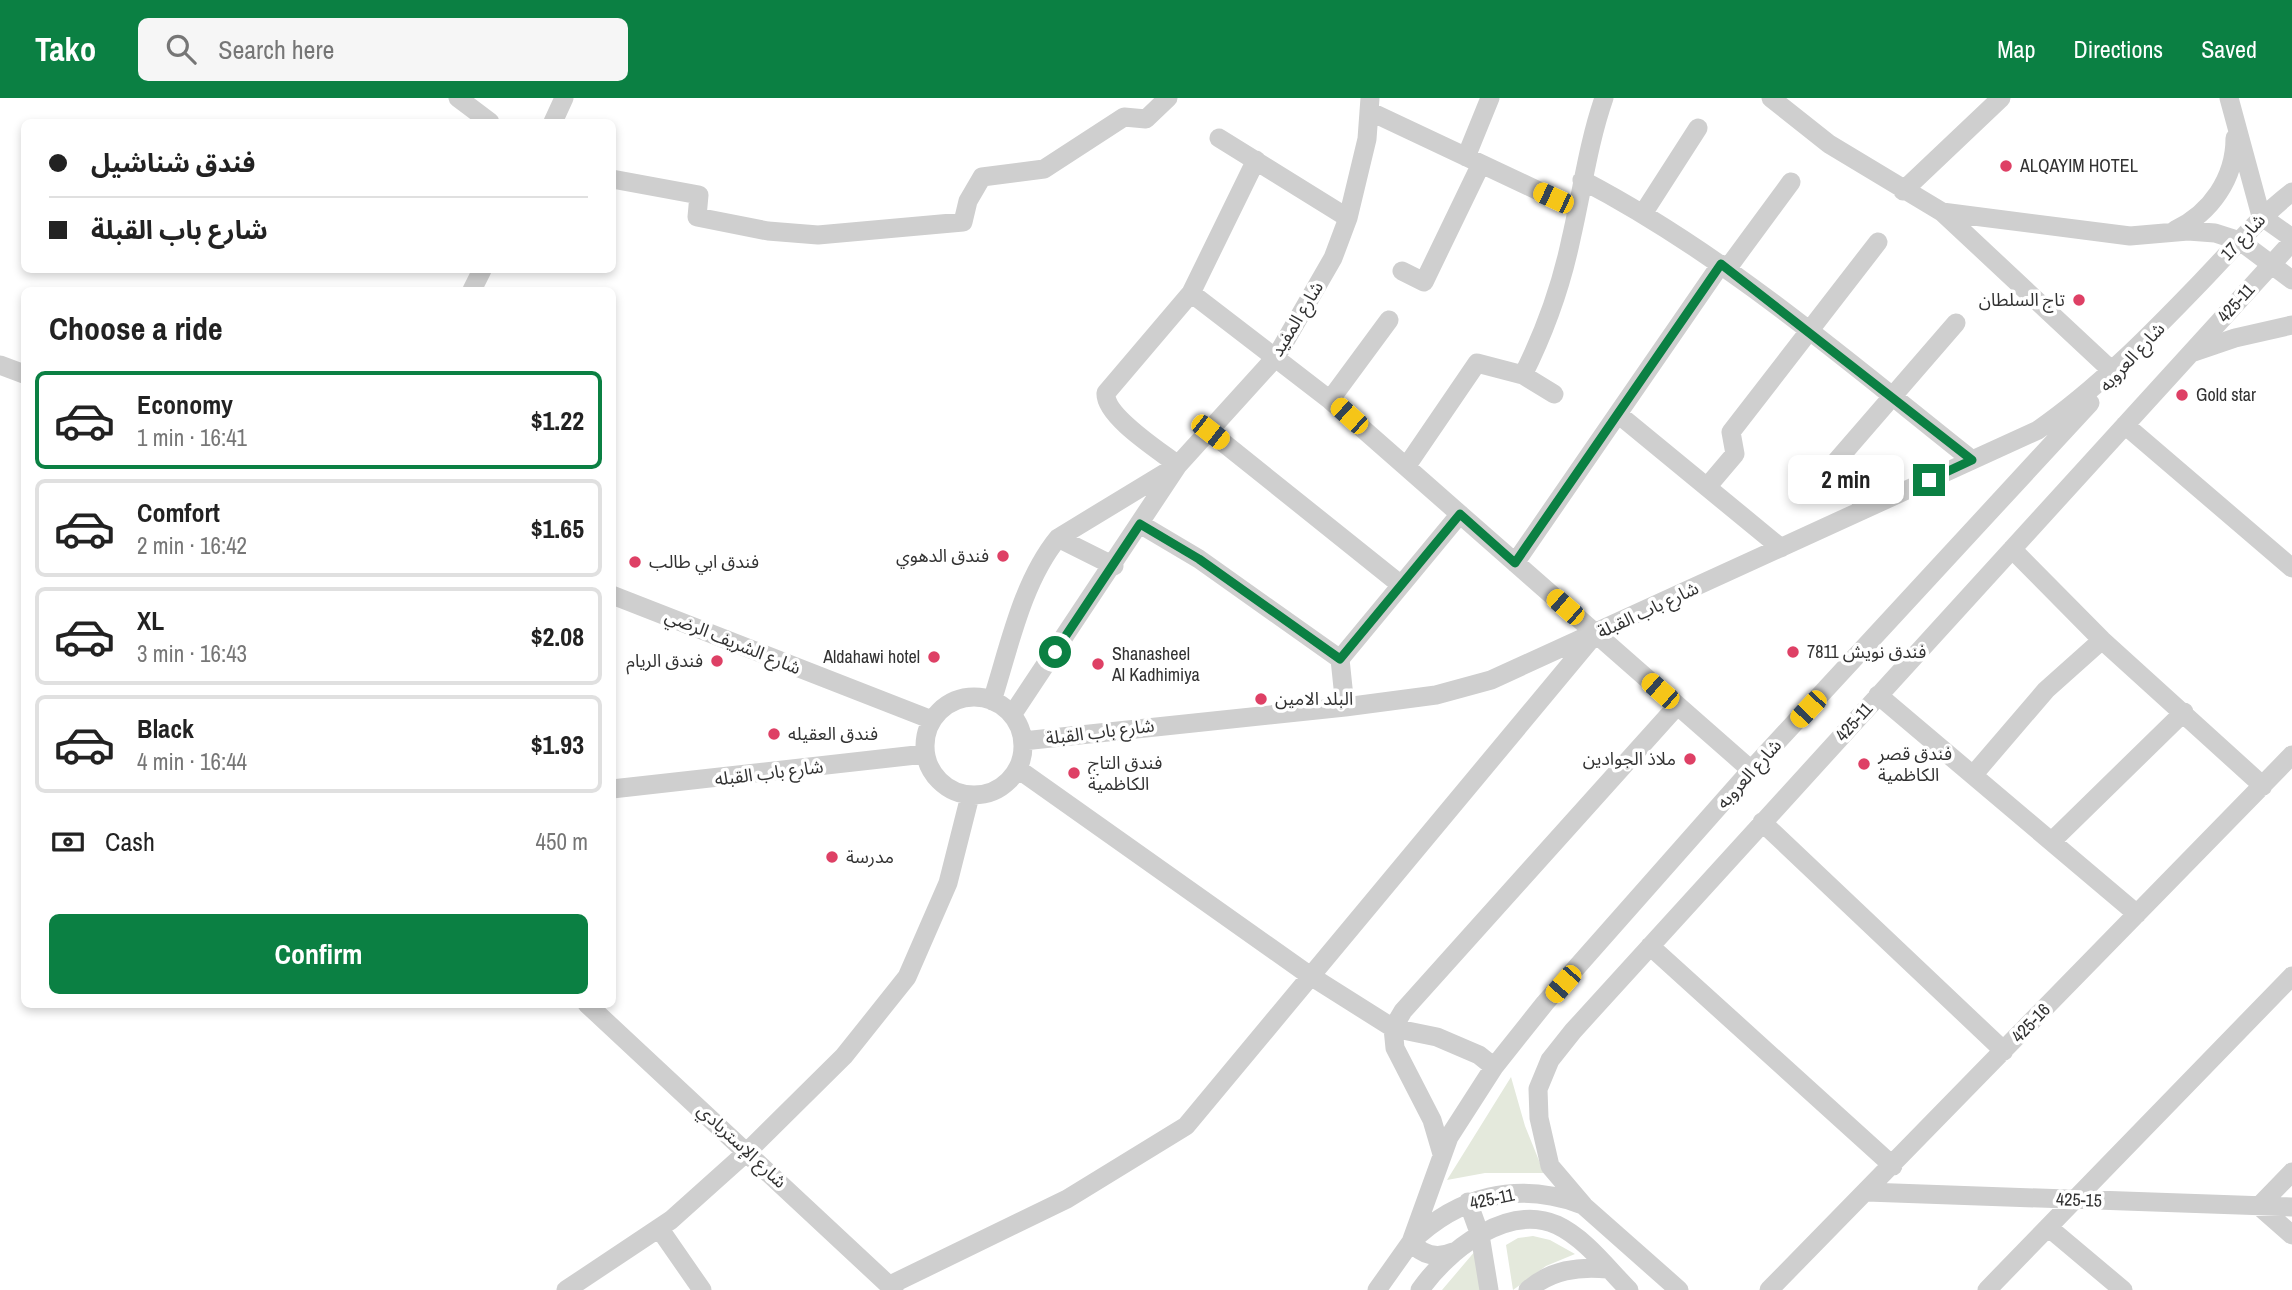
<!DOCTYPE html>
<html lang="en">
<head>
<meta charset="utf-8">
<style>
  :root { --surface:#fff; --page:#f6f6f6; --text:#222; --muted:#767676; --line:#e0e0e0; --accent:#0b8043 }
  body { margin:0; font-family:"Archivo Narrow","Noto Sans Arabic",sans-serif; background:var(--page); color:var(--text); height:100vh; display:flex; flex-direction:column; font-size:26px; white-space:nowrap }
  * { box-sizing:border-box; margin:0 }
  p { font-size:23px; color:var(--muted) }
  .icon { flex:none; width:38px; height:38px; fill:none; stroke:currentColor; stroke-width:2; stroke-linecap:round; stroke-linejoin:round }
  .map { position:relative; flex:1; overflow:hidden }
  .sheet { position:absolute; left:21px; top:189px; width:595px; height:721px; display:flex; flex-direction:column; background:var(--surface); border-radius:10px; box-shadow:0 4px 10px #0003 }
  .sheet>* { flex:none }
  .hud { position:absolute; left:21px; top:21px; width:595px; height:154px; border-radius:10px; box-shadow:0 4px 10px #0003; display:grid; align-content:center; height:154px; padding:0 28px; background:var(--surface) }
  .end { position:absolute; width:32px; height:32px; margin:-16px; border:9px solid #0b8043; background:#fff; box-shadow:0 0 0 4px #fff }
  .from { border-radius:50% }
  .bubble { position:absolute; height:49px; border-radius:10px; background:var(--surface); box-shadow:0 4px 10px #0003; font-size:23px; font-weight:800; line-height:49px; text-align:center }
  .car { position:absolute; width:21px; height:42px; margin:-21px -10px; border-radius:9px; box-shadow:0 0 5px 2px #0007; background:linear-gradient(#f5c518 24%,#345 0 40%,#f5c518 0 76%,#345 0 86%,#f5c518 0) }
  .hud b { display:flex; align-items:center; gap:24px; height:66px; font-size:26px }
  .hud b+b { border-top:2px solid var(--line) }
  .hud i { width:18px; height:18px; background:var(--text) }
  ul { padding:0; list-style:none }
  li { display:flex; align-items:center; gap:21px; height:98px; margin:0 14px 10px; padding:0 14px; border:4px solid var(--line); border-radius:10px }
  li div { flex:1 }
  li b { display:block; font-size:26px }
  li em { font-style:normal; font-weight:800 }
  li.current { border-color:var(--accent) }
  li>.icon { width:63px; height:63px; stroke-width:1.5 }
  h2 { padding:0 28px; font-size:32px; line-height:84px }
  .pay { display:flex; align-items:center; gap:18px; height:77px; padding:0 28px; font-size:26px }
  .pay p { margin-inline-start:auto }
  .primary-button { display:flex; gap:14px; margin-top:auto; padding:14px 28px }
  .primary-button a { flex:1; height:80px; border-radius:10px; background:var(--accent); color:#fff; font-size:28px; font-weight:800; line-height:80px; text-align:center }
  header { display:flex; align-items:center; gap:42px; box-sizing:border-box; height:98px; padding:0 35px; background:var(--accent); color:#fff }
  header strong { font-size:33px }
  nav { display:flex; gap:38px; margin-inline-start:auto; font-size:24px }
  .search { width:490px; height:63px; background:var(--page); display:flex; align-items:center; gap:18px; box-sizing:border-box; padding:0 24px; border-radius:10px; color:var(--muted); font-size:26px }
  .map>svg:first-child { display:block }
  .green { fill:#e4e9dc }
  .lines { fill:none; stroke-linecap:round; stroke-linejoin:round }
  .minor { stroke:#cfcfcf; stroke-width:19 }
  .route { stroke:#0b8043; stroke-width:9 }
  .poi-dot { fill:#de4065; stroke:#fff; stroke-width:2.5 }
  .labels { text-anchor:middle; stroke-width:7; stroke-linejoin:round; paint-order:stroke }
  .poi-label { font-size:18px; fill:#323232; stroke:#fff; text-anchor:start }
  .street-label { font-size:18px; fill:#323232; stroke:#fff }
</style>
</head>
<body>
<header>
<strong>Tako</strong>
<div class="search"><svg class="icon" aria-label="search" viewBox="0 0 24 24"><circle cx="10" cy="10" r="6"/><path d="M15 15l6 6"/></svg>Search here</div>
<nav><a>Map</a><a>Directions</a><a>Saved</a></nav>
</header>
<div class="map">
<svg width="2292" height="1192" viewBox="0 0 2292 1192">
  <rect width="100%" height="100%" fill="#fff"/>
  <path class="green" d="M1511,979L1525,1028L1544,1075H1485L1447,1082Z
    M1533,1138L1550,1142L1575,1156L1546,1168L1513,1192L1506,1147L1518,1140Z
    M1476,1152L1482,1192H1442Z"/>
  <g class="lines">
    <path class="minor" d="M458,0L490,24
      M1771,0L1829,46L1942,114L2111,272
      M2229,0L2261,118L2292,140
      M1369,13L1577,111
      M553,24L564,0
      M1219,40L1348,120
      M1466,59L1490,0
      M612,81L699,97L697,119L768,133L818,137L963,124L968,103L982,79L1044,71L1124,19L1146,21L1168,0
      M1582,82C1724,156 1847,263 1972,362
      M1903,93L2001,0
      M1644,114L1698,30
      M1942,114L2130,138L2188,133L2215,135L2240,143L2292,182
      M2175,132C2211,115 2235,80 2235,40
      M1727,171L1791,84
      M1402,173L1424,184L1481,66
      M472,192L482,172
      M1191,195L1330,302L1751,672
      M2191,255L2235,240L2292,227
      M0,267L24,276
      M1554,296L1523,277C1545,233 1561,189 1571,141C1582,94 1588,46 1604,0
      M1330,302L1389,222
      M1618,316L1781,450
      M2125,327L2292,470
      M1210,334L1401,487
      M1406,369L1477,265L1523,277
      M1707,389L1735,356L1731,334L1878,144
      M1865,411L1849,380L1833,367L1956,225
      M1140,426L1199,461L1340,561
      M1058,440L1114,468
      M2012,451L2102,542L2263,688
      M1515,465L1721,166
      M612,497L932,622
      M1878,597L2137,816
      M925 648a49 49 0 1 1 98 0a49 49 0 1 1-98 0Z
      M992,603C1009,550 1022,484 1058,440L1178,367C1160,353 1104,318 1106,295L1191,195L1256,62
      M1345,609L1340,561L1460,416
      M1012,617L1178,367L1276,259L1333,160L1348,120L1367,41L1370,0
      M1023,643L1345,609L1436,597L1491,582L2038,332C2097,291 2150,237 2201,184C2231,153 2258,120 2292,94
      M1018,671L1309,877L1393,930L1437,939L1479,957L1494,969
      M1974,676L2046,592L2102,542
      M612,691L925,656
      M1762,724L2004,953
      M2052,743L2184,614
      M1650,848L1893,1068
      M587,906L894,1192
      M1442,1056L1432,1022L1395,950L1393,930L1403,913L1677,608
      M2292,1074L2259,1108L2292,1137
      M1867,1094L2292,1109
      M1468,1104L1480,1137L1489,1192
      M2048,1129L2123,1192
      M659,1130L702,1192
      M1453,1154C1437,1161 1422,1157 1411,1144C1458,1098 1517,1083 1580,1106
      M890,1187L1067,1101L1186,1028L1592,540
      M566,1192L671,1122L748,1053L844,958L907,879L948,785L970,698
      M1377,1192L1411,1144L1449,1039L1494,969L1545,905L1751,672L2090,305
      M1420,1192C1447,1153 1507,1105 1557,1127C1585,1140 1608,1171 1629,1192
      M1528,1192C1551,1172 1578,1168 1608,1171
      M1679,1192L1584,1108L1550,1068L1539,1020L1538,991L1550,962L1573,933L2292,144
      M1769,1192L2292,657
      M1987,1192L2292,878"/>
  </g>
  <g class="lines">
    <path class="route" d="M1055,554L1140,426L1199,461L1340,561L1460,416L1515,465L1721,166L1972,362L1929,382"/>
  </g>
  <g class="poi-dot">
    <circle cx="2006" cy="68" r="7"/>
    <circle cx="2079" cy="202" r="7"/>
    <circle cx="2182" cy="297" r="7"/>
    <circle cx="1003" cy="458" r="7"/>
    <circle cx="635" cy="464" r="7"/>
    <circle cx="1793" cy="554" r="7"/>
    <circle cx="934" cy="559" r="7"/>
    <circle cx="717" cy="563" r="7"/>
    <circle cx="1098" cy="566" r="7"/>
    <circle cx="1261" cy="601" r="7"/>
    <circle cx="774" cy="636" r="7"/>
    <circle cx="1690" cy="661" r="7"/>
    <circle cx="1864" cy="666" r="7"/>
    <circle cx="1074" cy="675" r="7"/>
    <circle cx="832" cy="759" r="7"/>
  </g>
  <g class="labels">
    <g class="poi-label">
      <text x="2020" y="74">ALQAYIM HOTEL</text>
      <text x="2065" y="208" text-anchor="end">تاج السلطان</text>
      <text x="2196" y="303">Gold star</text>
      <text x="989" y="464" text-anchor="end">فندق الدهوي</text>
      <text x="649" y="470">فندق ابي طالب</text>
      <text x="1807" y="560">فندق نويش 7811</text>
      <text x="1112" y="562">Shanasheel<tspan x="1112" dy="21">Al Kadhimiya</tspan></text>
      <text x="920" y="565" text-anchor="end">Aldahawi hotel</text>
      <text x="703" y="569" text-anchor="end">فندق الريام</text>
      <text x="1275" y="607">البلد الامين</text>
      <text x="788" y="642">فندق العقيله</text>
      <text x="1878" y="662">فندق قصر<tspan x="1878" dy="21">الكاظمية</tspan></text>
      <text x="1676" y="667" text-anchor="end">ملاذ الجوادين</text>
      <text x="1088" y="671">فندق التاج<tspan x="1088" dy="21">الكاظمية</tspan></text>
      <text x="846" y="765">مدرسة</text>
    </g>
    <g class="street-label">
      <text transform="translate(2243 139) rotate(-47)" y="6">شارع 17</text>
      <text transform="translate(2236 205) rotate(-48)" y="6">425-11</text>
      <text transform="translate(1297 221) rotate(-59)" y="6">شارع المفيد</text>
      <text transform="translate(2132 259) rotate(-47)" y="6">شارع العروبه</text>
      <text transform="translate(1648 512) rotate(-25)" y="6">شارع باب القبلة</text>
      <text transform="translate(733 544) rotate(22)" y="6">شارع الشريف الرضي</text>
      <text transform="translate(1854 624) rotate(-48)" y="6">425-11</text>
      <text transform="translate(1100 634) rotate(-7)" y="6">شارع باب القبلة</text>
      <text transform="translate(769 675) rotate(-7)" y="6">شارع باب القبله</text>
      <text transform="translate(1749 676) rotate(-48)" y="6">شارع العروبه</text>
      <text transform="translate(2031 925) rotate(-46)" y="6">425-16</text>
      <text transform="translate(742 1048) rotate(43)" y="6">شارع الإستربادي</text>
      <text transform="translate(1492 1101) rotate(-12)" y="6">425-11</text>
      <text transform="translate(2079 1102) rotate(2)" y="6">425-15</text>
    </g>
  </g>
</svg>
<i class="end from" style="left:1055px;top:554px"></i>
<i class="end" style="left:1929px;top:382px"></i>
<div class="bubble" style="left:1788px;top:357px;width:116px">2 min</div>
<i class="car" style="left:1553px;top:100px;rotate:295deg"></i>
<i class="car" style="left:1349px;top:318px;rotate:312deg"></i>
<i class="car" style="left:1210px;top:334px;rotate:128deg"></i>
<i class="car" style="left:1565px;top:509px;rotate:311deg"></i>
<i class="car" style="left:1660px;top:593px;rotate:311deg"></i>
<i class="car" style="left:1808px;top:611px;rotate:223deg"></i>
<i class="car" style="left:1563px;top:886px;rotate:221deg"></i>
<div class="hud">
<b><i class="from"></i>فندق شناشيل</b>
<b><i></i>شارع باب القبلة</b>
</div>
<section class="sheet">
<h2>Choose a ride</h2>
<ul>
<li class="current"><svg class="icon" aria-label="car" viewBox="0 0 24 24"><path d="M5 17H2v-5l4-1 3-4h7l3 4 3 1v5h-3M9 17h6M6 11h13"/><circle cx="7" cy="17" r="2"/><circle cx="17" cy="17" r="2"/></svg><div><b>Economy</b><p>1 min · 16:41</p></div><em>$1.22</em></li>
<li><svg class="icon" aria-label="car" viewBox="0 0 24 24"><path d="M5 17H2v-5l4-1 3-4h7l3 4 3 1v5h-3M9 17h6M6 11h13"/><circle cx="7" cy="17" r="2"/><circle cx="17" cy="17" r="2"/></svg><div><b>Comfort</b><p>2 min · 16:42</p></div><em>$1.65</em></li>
<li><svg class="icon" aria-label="car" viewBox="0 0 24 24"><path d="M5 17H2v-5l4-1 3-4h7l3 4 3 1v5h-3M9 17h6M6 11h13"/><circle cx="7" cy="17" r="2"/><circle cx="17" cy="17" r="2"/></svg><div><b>XL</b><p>3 min · 16:43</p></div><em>$2.08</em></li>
<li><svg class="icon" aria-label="car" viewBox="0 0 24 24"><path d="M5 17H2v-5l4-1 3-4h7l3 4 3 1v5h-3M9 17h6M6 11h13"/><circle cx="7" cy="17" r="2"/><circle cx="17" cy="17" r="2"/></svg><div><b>Black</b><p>4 min · 16:44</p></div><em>$1.93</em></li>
</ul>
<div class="pay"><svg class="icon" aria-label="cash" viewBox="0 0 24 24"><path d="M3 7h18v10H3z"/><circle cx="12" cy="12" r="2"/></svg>Cash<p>450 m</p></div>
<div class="primary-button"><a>Confirm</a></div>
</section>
</div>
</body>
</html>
